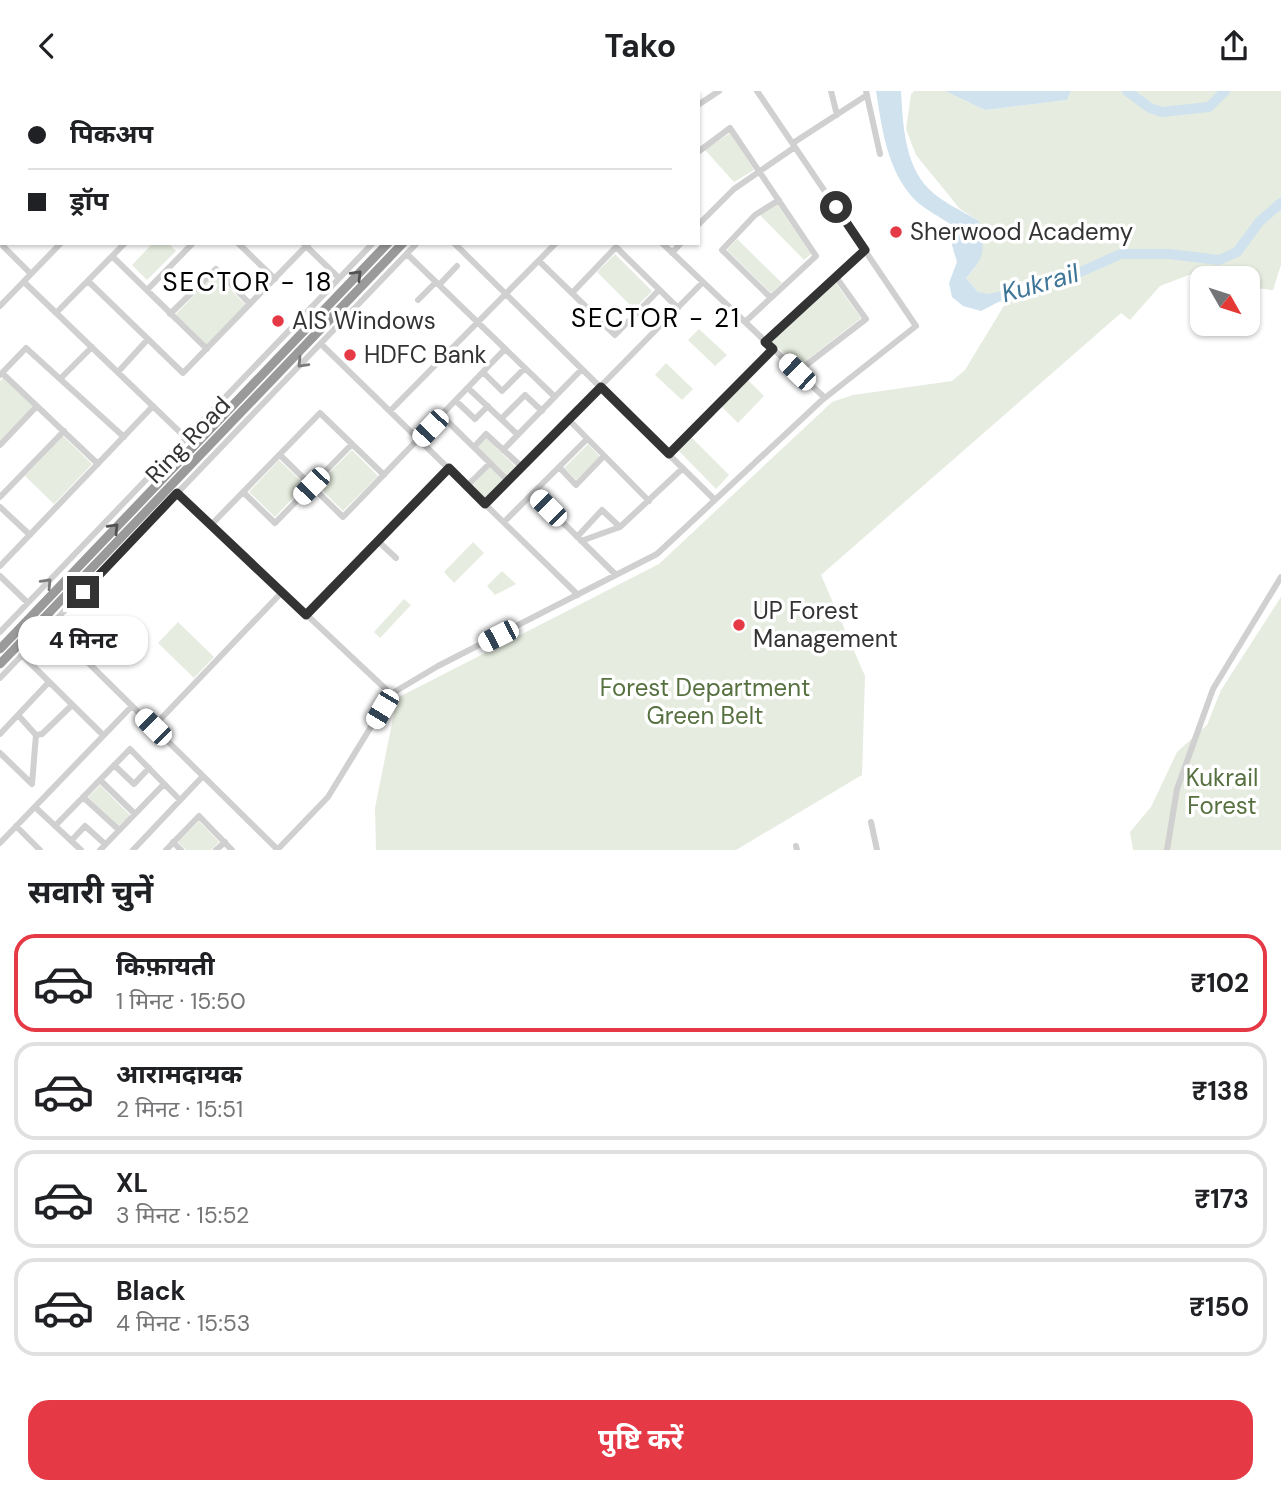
<!DOCTYPE html>
<html lang="hi">
<head>
<meta charset="utf-8">
<style>
  :root { --surface:#fff; --page:#f6f6f6; --text:#202124; --muted:#757577; --line:#e0e0e0; --accent:#e63946 }
  body { margin:0; font-family:"DM Sans","Noto Sans Devanagari",sans-serif; background:var(--page); color:var(--text); height:100vh; display:flex; flex-direction:column; font-size:26px; white-space:nowrap }
  * { box-sizing:border-box; margin:0 }
  p { font-size:23px; color:var(--muted) }
  .icon { flex:none; width:38px; height:38px; fill:none; stroke:currentColor; stroke-width:2; stroke-linecap:round; stroke-linejoin:round }
  .map { position:relative; height:759px; overflow:hidden }
  .details { display:flex; flex-direction:column; background:var(--surface); flex:1 }
  .details>* { flex:none }
  .hud { position:absolute; left:0px; top:0px; width:700px; height:154px; box-shadow:0 2px 5px #0004; display:grid; align-content:center; height:154px; padding:0 28px; background:var(--surface) }
  .needle { width:46px; rotate:129deg }
  .buttons { position:absolute; left:1190px; top:175px; display:grid; gap:14px }
  .buttons a { display:grid; place-items:center; width:70px; height:70px; border-radius:14px; background:var(--surface); box-shadow:0 2px 5px #0004; font-size:35px }
  .end { position:absolute; width:32px; height:32px; margin:-16px; border:9px solid #333; background:#fff; box-shadow:0 0 0 4px #fff }
  .from { border-radius:50% }
  .bubble { position:absolute; height:49px; border-radius:21px; background:var(--surface); box-shadow:0 2px 5px #0004; font-size:23px; font-weight:700; line-height:49px; text-align:center }
  .car { position:absolute; width:21px; height:42px; margin:-21px -10px; border-radius:9px; box-shadow:0 0 5px 2px #0007; background:linear-gradient(#fff 24%,#345 0 40%,#fff 0 76%,#345 0 86%,#fff 0) }
  .hud b { display:flex; align-items:center; gap:24px; height:66px; font-size:26px }
  .hud b+b { border-top:2px solid var(--line) }
  .hud i { width:18px; height:18px; background:var(--text) }
  ul { padding:0; list-style:none }
  li { display:flex; align-items:center; gap:21px; height:98px; margin:0 14px 10px; padding:0 14px; border:4px solid var(--line); border-radius:21px }
  li div { flex:1 }
  li b { display:block; font-size:26px }
  li em { font-style:normal; font-weight:700 }
  li.active { border-color:var(--accent) }
  li>.icon { width:63px; height:63px; stroke-width:1.5 }
  h2 { padding:0 28px; font-size:32px; line-height:84px }
  .action { display:flex; gap:14px; margin-top:auto; padding:14px 28px }
  .action a { flex:1; height:80px; border-radius:21px; background:var(--accent); color:#fff; font-size:28px; font-weight:700; line-height:80px; text-align:center }
  header { display:flex; justify-content:space-between; align-items:center; height:91px; padding:0 28px; background:var(--surface); font-size:32px; font-weight:700 }
  .map>svg:first-child { display:block }
  .green { fill:#e6ecdf }
  .water { fill:#cfe2ee }
  .lines { fill:none; stroke-linecap:round; stroke-linejoin:round }
  .river { stroke:#cfe2ee; stroke-width:10 }
  .minor { stroke:#d0d0d0; stroke-width:6 }
  .highway { stroke:#9a9a9a; stroke-width:9 }
  .oneway { stroke:#525252 }
  .oneway2 { stroke:#7a7a7a }
  .route { stroke:#333; stroke-width:9 }
  .poi-dot { fill:#e63946; stroke:#fff; stroke-width:2.5 }
  .labels { text-anchor:middle; stroke-width:7; stroke-linejoin:round; paint-order:stroke }
  .poi-label { font-size:24px; fill:#333; stroke:#fff; text-anchor:start }
  .street-label { font-size:24px; fill:#333; stroke:#fff }
  .park-label { font-size:24px; fill:#56703f; stroke:#fff }
  .neighbourhood-label { font-size:26px; letter-spacing:2px; fill:#000; stroke:#fff }
  .water-label { font-size:26px; font-style:italic; fill:#3f7597; stroke:#fff }
</style>
</head>
<body>
<header><svg class="icon" aria-label="back" viewBox="0 0 24 24"><path d="M15 5l-7 7 7 7"/></svg>Tako<svg class="icon" aria-label="share" viewBox="0 0 24 24"><path d="M12 15V3M7 8l5-5 5 5M5 13v7h14v-7"/></svg></header>
<div class="map">
<svg width="1281" height="759" viewBox="0 0 1281 759">
  <rect width="100%" height="100%" fill="#fff"/>
  <path class="green" d="M914,0H945L985,19L1067,9L1071,0H1281V174L1273,199L1248,196V187H1219L1197,181L1160,195L1130,229L1121,222L821,484L865,585L862,684L736,759H376L375,717L397,607L659,473L832,311L853,304L952,290L965,279L1005,213L978,201L966,187L975,177L979,130L960,118L916,64L906,38L911,3Z
    M730,42L754,79L734,91L705,59Z
    M777,113L811,163L804,169L760,124Z
    M737,148L782,192L771,202L727,159Z
    M153,152H168L176,160L147,189L132,174Z
    M615,163L652,200L634,218L597,181Z
    M215,183L246,214L207,254L176,223Z
    M835,191L861,227L798,276L771,250Z
    M699,238L727,264L715,275L688,249Z
    M666,272L693,298L682,309L655,284Z
    M3,287L33,315L0,350V290Z
    M748,289L764,305L738,332L721,315Z
    M63,345L92,373L54,413L25,385Z
    M691,346L729,384L716,398L678,359Z
    M486,347L517,377L486,408L473,394L492,372L477,357Z
    M588,353L600,366L576,389L564,377Z
    M352,359L378,385L343,420L317,394Z
    M279,369L305,394L275,426L249,401Z
    M473,451L484,462L454,492L444,481Z
    M502,480L516,493L495,504L487,495Z
    M1281,506V759H1133L1130,741L1151,716L1177,661L1207,634L1221,599Z
    M404,508L411,514L380,547L374,541Z
    M178,531L214,566L194,587L158,552Z
    M100,694L130,724L119,735L88,706Z
    M199,730L219,751L211,759H186L178,751Z"/>
  <path class="water" d="M876,0H901C903,32 904,73 929,98C940,110 964,121 979,130C984,160 987,163 966,187L978,201L989,203L1071,184L1012,204L981,220L963,215L952,206L949,192L957,171L952,154L955,136C942,127 925,119 914,108C887,79 882,38 876,0Z
    M945,0H1071L1067,9L985,19Z"/>
  <g class="lines">
    <path class="river" d="M1127,0L1150,17L1162,21L1209,16L1225,0
      M1058,188L1078,182L1121,163H1169L1219,169L1237,161L1260,130L1281,112"/>
    <path class="minor" d="M175,0L176,2
      M295,0L296,2
      M304,0L305,2
      M625,0L627,2
      M831,0L837,24
      M866,0L880,63
      M39,2L40,0
      M103,2L105,0
      M144,2L146,0
      M208,2L210,0
      M314,2L315,0
      M386,2L388,0
      M453,2L454,0
      M518,2L519,0
      M564,2L566,0
      M698,14L719,0
      M0,27L2,26
      M0,34L2,36
      M793,52L867,4
      M698,61L730,37L816,165L745,231
      M0,75L2,80
      M698,134L734,98L795,56
      M238,152L275,188
      M303,152L339,187
      M454,152L715,409
      M662,152L825,307
      M1,153L31,183
      M672,162L681,152
      M407,163L555,306
      M112,165L207,258
      M539,170L615,244L659,199
      M88,190L183,282L309,152
      M24,191L186,347
      M439,194L457,175
      M147,199L193,152
      M572,202L616,156L678,217
      M771,207L722,159L755,124L779,109
      M418,209L436,191
      M0,215L61,152
      M56,222L125,152
      M170,223L216,178L250,213
      M765,251L865,159
      M321,253L578,504
      M118,281L148,248
      M483,281L502,300L525,277
      M797,281L866,228L836,186
      M2,282L98,373
      M0,284L26,257L124,346
      M60,288L92,256
      M468,297L518,344
      M456,310L475,328L488,315
      M390,320L556,152
      M442,325L490,372L467,395
      M501,328L525,304L542,320
      M569,329L649,410
      M0,354L37,315
      M474,356L486,343L522,376
      M503,359L582,278
      M669,363L773,258
      M280,364L343,426L505,258
      M490,372L508,390
      M559,376L576,394L604,365
      M243,401L275,432L352,353
      M177,402L391,603
      M533,402L616,484
      M0,406L64,340
      M485,413L703,191
      M0,416L30,444
      M504,431L587,348
      M211,434L320,322L384,384
      M577,446L602,419L620,436
      M378,450L396,467
      M581,450L620,436L683,377
      M0,475L153,315
      M0,485L28,512
      M306,524L449,378
      M50,534L278,759
      M0,541L373,152
      M22,564L103,644
      M0,587L417,152
      M153,636L282,501
      M0,643L49,591
      M36,644L42,643L72,614
      M0,662L32,693L36,644L18,624
      M114,674L134,693L149,677
      M100,689L135,723
      M83,706L119,739
      M35,716L81,759
      M871,731L877,759
      M16,735L40,759
      M55,735L130,658L180,709
      M71,750L85,735L105,753
      M173,751L181,759
      M0,752L132,615
      M796,755L797,759
      M278,758L328,706L391,603L438,575L657,463L821,310L916,235L757,0
      M100,759L164,693
      M133,759L203,685
      M166,759L199,725L232,759
      M216,759L225,751
      M1167,759L1177,698L1213,598L1281,486"/>
    <path class="highway" d="M533,2L535,0
      M548,2L550,0
      M0,558L388,152
      M0,573L403,152"/>
  </g>
  <defs><path id="oneway-chevron" d="M-2-3.5L2.5 0L-2 3.5" fill="none" stroke-width="1.6" stroke-linecap="round" stroke-linejoin="round" transform="scale(1.75)"/></defs>
  <g class="oneway">
    <use href="#oneway-chevron" transform="translate(357 184) rotate(-46)"/>
    <use href="#oneway-chevron" transform="translate(114 437) rotate(-46)"/>
  </g>
  <g class="oneway2">
    <use href="#oneway-chevron" transform="translate(302 272) rotate(134)"/>
    <use href="#oneway-chevron" transform="translate(47 492) rotate(-46)"/>
  </g>
  <g class="lines">
    <path class="route" d="M83,501L177,402L306,524L449,377L485,413L601,296L669,363L773,258L765,251L865,159L836,116"/>
  </g>
  <g class="poi-dot">
    <circle cx="896" cy="141" r="7"/>
    <circle cx="278" cy="230" r="7"/>
    <circle cx="350" cy="264" r="7"/>
    <circle cx="739" cy="534" r="7"/>
  </g>
  <g class="labels">
    <g class="poi-label">
      <text x="910" y="149">Sherwood Academy</text>
      <text x="292" y="238">AIS Windows</text>
      <text x="364" y="272">HDFC Bank</text>
      <text x="753" y="528">UP Forest<tspan x="753" dy="28">Management</tspan></text>
    </g>
    <g class="street-label">
      <text transform="translate(188 349) rotate(-46)" y="8">Ring Road</text>
    </g>
    <g class="park-label">
      <text x="705" y="605">Forest Department<tspan x="705" dy="28">Green Belt</tspan></text>
      <text x="1222" y="695">Kukrail<tspan x="1222" dy="28">Forest</tspan></text>
    </g>
    <g class="neighbourhood-label">
      <text x="248" y="200">SECTOR - 18</text>
      <text x="656" y="236">SECTOR - 21</text>
    </g>
    <g class="water-label">
      <text transform="translate(1040 192) rotate(-16)" y="9">Kukrail</text>
    </g>
  </g>
</svg>
<div class="buttons">
<a><svg class="needle" viewBox="-14 -14 28 28"><path d="M0-13l5 13h-10z" fill="#e53935"/><path d="M0 13l5-13h-10z" fill="#757577"/></svg></a>
</div>
<i class="end from" style="left:836px;top:116px"></i>
<i class="end" style="left:83px;top:501px"></i>
<div class="bubble" style="left:18px;top:525px;width:130px">4 मिनट</div>
<i class="car" style="left:797px;top:281px;rotate:314deg"></i>
<i class="car" style="left:430px;top:337px;rotate:223deg"></i>
<i class="car" style="left:311px;top:395px;rotate:224deg"></i>
<i class="car" style="left:548px;top:417px;rotate:315deg"></i>
<i class="car" style="left:498px;top:545px;rotate:243deg"></i>
<i class="car" style="left:382px;top:618px;rotate:211deg"></i>
<i class="car" style="left:153px;top:636px;rotate:315deg"></i>
<div class="hud">
<b><i class="from"></i>पिकअप</b>
<b><i></i>ड्रॉप</b>
</div>
</div>
<section class="details">
<h2>सवारी चुनें</h2>
<ul>
<li class="active"><svg class="icon" aria-label="car" viewBox="0 0 24 24"><path d="M5 17H2v-5l4-1 3-4h7l3 4 3 1v5h-3M9 17h6M6 11h13"/><circle cx="7" cy="17" r="2"/><circle cx="17" cy="17" r="2"/></svg><div><b>किफ़ायती</b><p>1 मिनट · 15:50</p></div><em>₹102</em></li>
<li><svg class="icon" aria-label="car" viewBox="0 0 24 24"><path d="M5 17H2v-5l4-1 3-4h7l3 4 3 1v5h-3M9 17h6M6 11h13"/><circle cx="7" cy="17" r="2"/><circle cx="17" cy="17" r="2"/></svg><div><b>आरामदायक</b><p>2 मिनट · 15:51</p></div><em>₹138</em></li>
<li><svg class="icon" aria-label="car" viewBox="0 0 24 24"><path d="M5 17H2v-5l4-1 3-4h7l3 4 3 1v5h-3M9 17h6M6 11h13"/><circle cx="7" cy="17" r="2"/><circle cx="17" cy="17" r="2"/></svg><div><b>XL</b><p>3 मिनट · 15:52</p></div><em>₹173</em></li>
<li><svg class="icon" aria-label="car" viewBox="0 0 24 24"><path d="M5 17H2v-5l4-1 3-4h7l3 4 3 1v5h-3M9 17h6M6 11h13"/><circle cx="7" cy="17" r="2"/><circle cx="17" cy="17" r="2"/></svg><div><b>Black</b><p>4 मिनट · 15:53</p></div><em>₹150</em></li>
</ul>
<div class="action"><a>पुष्टि करें</a></div>
</section>
</body>
</html>
